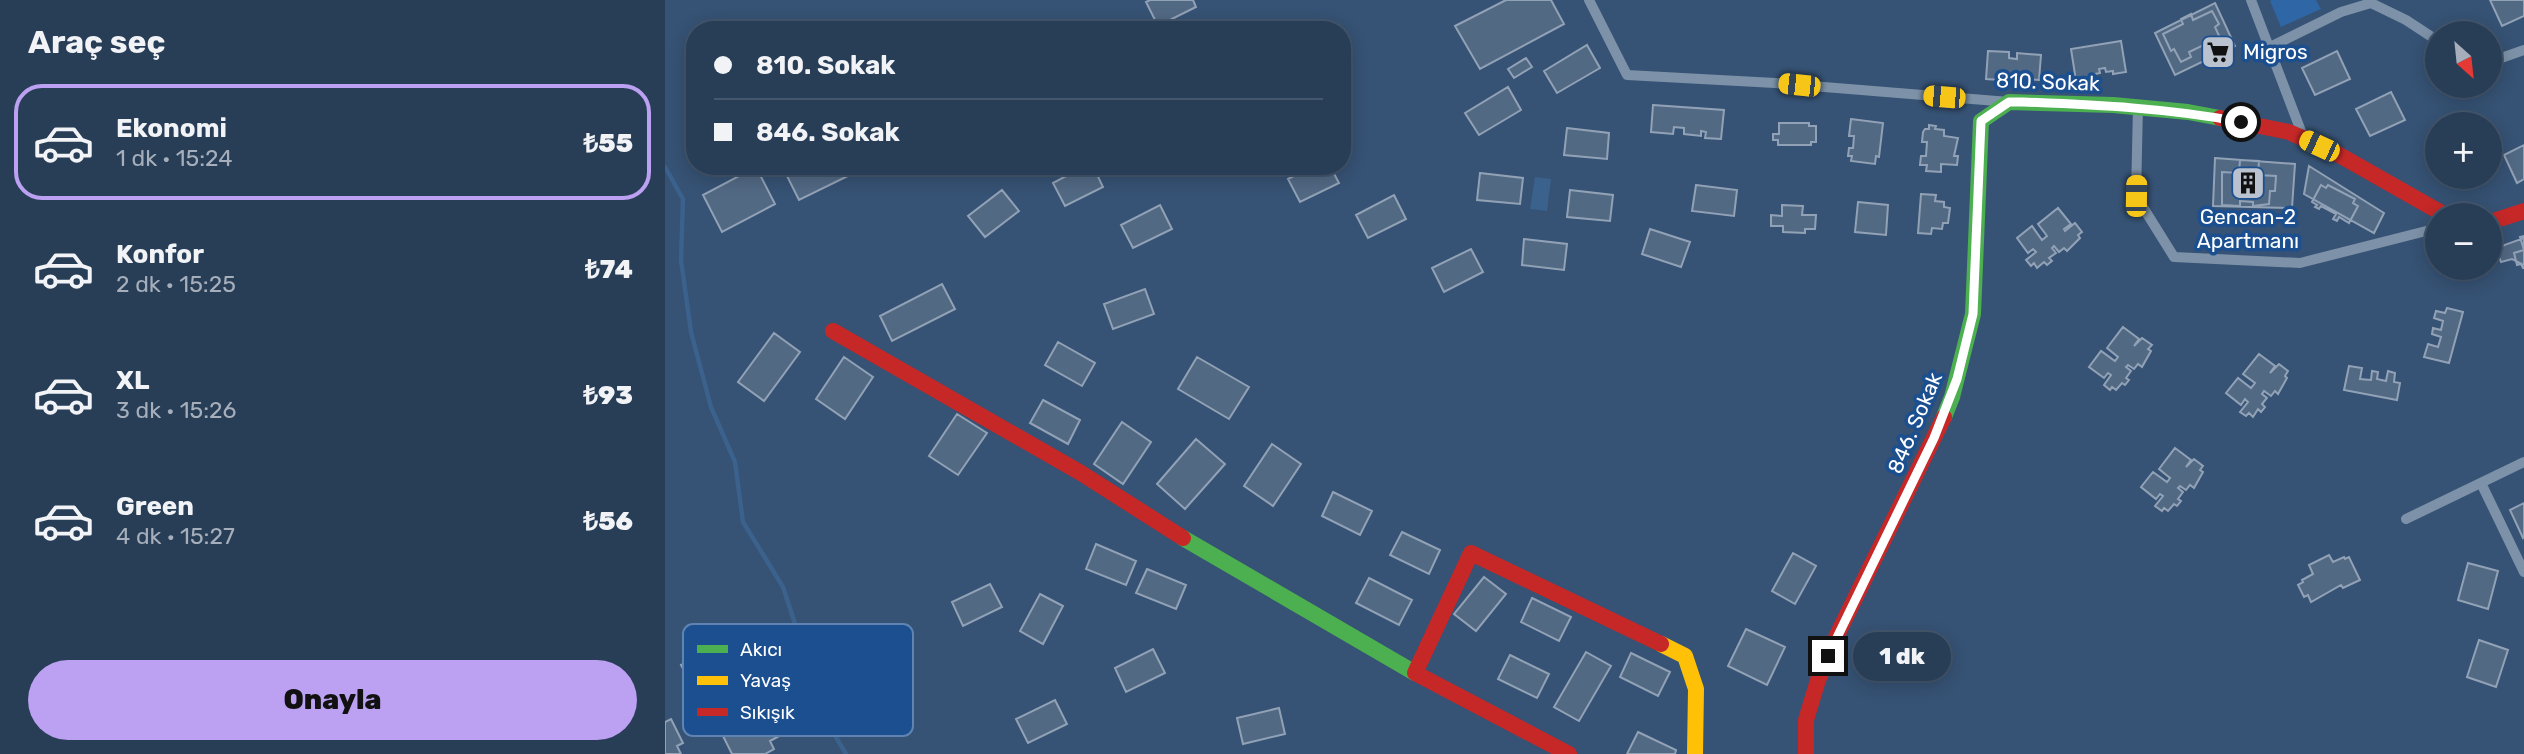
<!DOCTYPE html>
<html lang="tr">
<head>
<meta charset="utf-8">
<style>
  :root { --surface:#283e57; --page:#30455d; --text:#f1f3f6; --muted:#a5aeba; --line:#44576d; --accent:#bca0f2 }
  body { margin:0; font-family:Rubik,sans-serif; background:var(--page); color:var(--text); height:100vh; display:flex; flex-direction:column; font-size:26px; white-space:nowrap }
  * { box-sizing:border-box; margin:0 }
  p { font-size:23px; color:var(--muted) }
  .icon { flex:none; width:38px; height:38px; fill:none; stroke:currentColor; stroke-width:2; stroke-linecap:round; stroke-linejoin:round }
  .map { position:relative; flex:1; overflow:hidden }
  .drawer { display:flex; flex-direction:column; background:var(--surface); width:665px }
  .drawer>* { flex:none }
  .top-card { position:absolute; left:21px; top:21px; width:665px; height:154px; border-radius:28px; box-shadow:0 4px 18px #0003,0 0 0 2px var(--line); display:grid; align-content:center; height:154px; padding:0 28px; background:var(--surface) }
  .needle { width:46px; rotate:153deg }
  .fabs { position:absolute; left:1760px; top:21px; display:grid; gap:14px }
  .fabs a { display:grid; place-items:center; width:77px; height:77px; border-radius:50%; background:var(--surface); box-shadow:0 4px 18px #0003,0 0 0 2px var(--line); font-size:35px }
  .end { position:absolute; width:32px; height:32px; margin:-16px; border:9px solid #fff; background:#111; box-shadow:0 0 0 4px #111 }
  .from { border-radius:50% }
  .bubble { position:absolute; height:49px; border-radius:24px; background:var(--surface); box-shadow:0 4px 18px #0003,0 0 0 2px var(--line); font-size:23px; font-weight:800; line-height:49px; text-align:center }
  .car { position:absolute; width:21px; height:42px; margin:-21px -10px; border-radius:9px; box-shadow:0 0 5px 2px #0007; background:linear-gradient(#f5c518 24%,#345 0 40%,#f5c518 0 76%,#345 0 86%,#f5c518 0) }
  .top-card b { display:flex; align-items:center; gap:24px; height:66px; font-size:26px }
  .top-card b+b { border-top:2px solid var(--line) }
  .top-card i { width:18px; height:18px; background:var(--text) }
  ul { padding:0; list-style:none }
  li { display:flex; align-items:center; gap:21px; height:116px; margin:0 14px 10px; padding:0 14px; border:4px solid transparent; border-radius:28px }
  li div { flex:1 }
  li b { display:block; font-size:26px }
  li em { font-style:normal; font-weight:800 }
  li.active { border-color:var(--accent) }
  li>.icon { width:63px; height:63px; stroke-width:1.5 }
  h2 { padding:0 28px; font-size:32px; line-height:84px }
  .primary-button { display:flex; gap:14px; margin-top:auto; padding:14px 28px }
  .primary-button a { flex:1; height:80px; border-radius:42px; background:var(--accent); color:#111; font-size:28px; font-weight:800; line-height:80px; text-align:center }
  main { display:flex; flex:1; min-height:0 }
  .map>svg:first-child { display:block }
  .green { fill:#2f66a5 }
  .water { fill:#3b618d }
  .lines { fill:none; stroke-linecap:round; stroke-linejoin:round }
  .stream { stroke:#3b618d; stroke-width:4.5 }
  .building { fill:#526984; stroke:#92a2b6; stroke-width:2 }
  .street { stroke:#7d92a8; stroke-width:10 }
  .fast { stroke:#4caf50; stroke-width:16 }
  .slow { stroke:#ffc107; stroke-width:16 }
  .jam { stroke:#c62828; stroke-width:16 }
  .route { stroke:#fff; stroke-width:9 }
  .labels { text-anchor:middle; stroke-width:7; stroke-linejoin:round; paint-order:stroke }
  .poi-label { font-size:21px; fill:#fff; stroke:#1b4f8f; text-anchor:start }
  .street-label { font-size:21px; fill:#fff; stroke:#1b4f8f }
  .key { fill:#1b4f8f; stroke:#5f84b1; stroke-width:2 }
  .key-label { font-size:19px; fill:#fff }
</style>
</head>
<body>
<main>
<section class="drawer">
<h2>Araç seç</h2>
<ul>
<li class="active"><svg class="icon" aria-label="car" viewBox="0 0 24 24"><path d="M5 17H2v-5l4-1 3-4h7l3 4 3 1v5h-3M9 17h6M6 11h13"/><circle cx="7" cy="17" r="2"/><circle cx="17" cy="17" r="2"/></svg><div><b>Ekonomi</b><p>1 dk · 15:24</p></div><em>₺55</em></li>
<li><svg class="icon" aria-label="car" viewBox="0 0 24 24"><path d="M5 17H2v-5l4-1 3-4h7l3 4 3 1v5h-3M9 17h6M6 11h13"/><circle cx="7" cy="17" r="2"/><circle cx="17" cy="17" r="2"/></svg><div><b>Konfor</b><p>2 dk · 15:25</p></div><em>₺74</em></li>
<li><svg class="icon" aria-label="car" viewBox="0 0 24 24"><path d="M5 17H2v-5l4-1 3-4h7l3 4 3 1v5h-3M9 17h6M6 11h13"/><circle cx="7" cy="17" r="2"/><circle cx="17" cy="17" r="2"/></svg><div><b>XL</b><p>3 dk · 15:26</p></div><em>₺93</em></li>
<li><svg class="icon" aria-label="car" viewBox="0 0 24 24"><path d="M5 17H2v-5l4-1 3-4h7l3 4 3 1v5h-3M9 17h6M6 11h13"/><circle cx="7" cy="17" r="2"/><circle cx="17" cy="17" r="2"/></svg><div><b>Green</b><p>4 dk · 15:27</p></div><em>₺56</em></li>
</ul>
<div class="primary-button"><a>Onayla</a></div>
</section>
<div class="map">
<svg width="1859" height="754" viewBox="0 0 1859 754">
  <rect width="100%" height="100%" fill="#365274"/>
  <path class="green" d="M1607,0H1651L1656,9L1616,27L1605,1Z"/>
  <path class="water" d="M870,177L886,179L882,211L865,209Z"/>
  <g class="lines">
    <path class="stream" d="M0,167L18,199L16,260L26,332L46,407L70,462L78,522L118,587L162,722L181,754"/>
  </g>
  <path class="building" d="M485,0H528L531,7L493,26L481,2Z
    M841,0H886L899,24L815,69L790,26Z
    M1825,0H1859V16L1837,26Z
    M1550,3L1570,46L1510,75L1490,33Z
    M1547,11L1554,24L1550,27L1556,40L1551,43L1549,40L1524,52L1526,57L1516,62L1509,49L1506,51L1498,34L1518,24L1516,19L1526,14L1528,20Z
    M1456,41L1461,72L1448,74V71L1441,72L1440,68L1434,69L1435,73L1425,75L1426,79L1411,81L1406,49Z
    M922,45L935,68L892,93L879,71Z
    M1323,51L1344,52V58L1352,59V53L1376,55L1374,80L1361,79L1362,74L1357,73L1356,78H1350V81L1321,79Z
    M1672,51L1685,79L1650,95L1637,68Z
    M861,58L867,67L849,78L843,69Z
    M843,87L856,110L814,135L800,113Z
    M1726,92L1740,120L1705,136L1691,109Z
    M988,105L1059,110L1056,139L1040,138L1041,132L1036,131V136L1019,134V128L1009,127L1008,134L986,132Z
    M1186,119L1218,123L1214,157L1211,156L1210,164L1186,161L1187,156H1183L1184,148H1188L1189,136H1184Z
    M1114,123H1144V126H1151V142H1146V145H1113V140H1108V134H1114Z
    M1264,125L1271,126L1270,129L1279,130V136L1293,138L1289,156H1293L1292,165L1276,164V172L1261,171L1262,165H1255L1256,156H1261L1262,142H1257L1258,132L1260,129H1264Z
    M902,128L944,133L942,159L899,155Z
    M1773,144V174L1761,150Z
    M1859,145V179L1852,183L1839,155Z
    M1550,158L1630,164L1627,208L1548,206Z
    M1575,160L1594,161L1593,175L1611,176L1610,191H1605L1604,204L1588,206V202L1575,201V206L1557,205V172L1574,173Z
    M132,166H185L189,173L134,200L120,172Z
    M420,166H428L438,187L400,206L388,183Z
    M648,166H665L674,183L635,202L623,179Z
    M1644,166L1719,213L1709,233L1639,194Z
    M91,167L110,204L57,232L38,195Z
    M815,173L858,178L855,204L812,200Z
    M1031,185L1072,190L1069,216L1027,211Z
    M1656,185L1661,188L1663,185L1690,199L1688,203L1693,206L1684,223L1674,217L1672,221L1668,219L1671,214L1656,206L1654,209L1650,207L1652,205L1647,202Z
    M337,190L354,211L320,237L303,216Z
    M905,190L948,195L945,221L902,217Z
    M1256,194L1271,195L1270,201L1279,202V207L1285,208L1283,223H1278L1277,229L1267,228L1266,234L1253,233Z
    M729,195L741,219L703,238L691,215Z
    M1193,202L1223,205L1221,235L1190,232Z
    M495,205L507,229L468,248L456,225Z
    M1117,205L1138,206L1137,215H1151L1150,229H1140V233L1118,232V226H1106V215L1117,216Z
    M1393,208L1406,224L1399,229L1400,231L1410,223L1417,232L1413,235L1415,238L1402,251L1399,248L1394,252L1389,246L1387,248L1391,253L1384,258L1387,261L1382,265L1379,262L1372,268L1369,263L1366,266L1361,260L1371,252L1368,249L1363,253L1352,238L1367,226L1377,240L1382,236L1373,224Z
    M985,229L1025,242L1016,267L977,254Z
    M1859,236V268H1858L1856,264L1852,265L1849,253L1859,250L1855,237Z
    M1859,238V265L1847,259L1836,262L1831,248Z
    M859,239L902,244L899,270L857,265Z
    M806,249L818,272L779,292L767,268Z
    M277,284L290,309L227,341L215,316Z
    M480,289L489,314L448,329L439,304Z
    M1782,308L1798,312L1784,363L1759,357L1763,344L1773,347L1776,337L1767,334L1768,328L1776,330L1778,321L1769,318L1771,311L1780,313Z
    M1458,327L1474,339L1469,346L1477,338L1487,345L1483,349L1486,351L1477,367L1473,364L1469,369L1463,365L1461,367L1466,371L1461,378L1464,380L1460,385L1457,383L1451,390L1447,387L1445,390L1439,385L1446,375L1443,373L1439,378L1424,367L1436,351L1450,361L1453,357L1442,348Z
    M109,333L135,352L99,401L73,382Z
    M393,342L430,363L417,386L380,365Z
    M1594,354L1610,366L1605,373L1614,364L1623,371L1620,376L1622,378L1613,394L1610,391L1606,396L1599,391L1597,394L1602,398L1597,404L1600,407L1596,412L1593,409L1588,417L1584,413L1581,416L1575,412L1583,402L1580,399L1576,405L1561,393L1573,378L1586,388L1590,383L1578,374Z
    M179,357L208,377L180,419L151,399Z
    M532,357L584,387L564,419L513,389Z
    M1684,366L1697,368L1695,379L1706,380L1707,371L1713,372L1712,379L1721,381L1723,371L1730,373L1729,382L1735,383L1732,400L1679,390Z
    M378,400L415,420L403,444L365,423Z
    M292,414L322,433L293,475L264,456Z
    M457,422L486,442L458,484L429,464Z
    M531,439L560,464L520,509L492,484Z
    M607,444L636,464L608,506L579,486Z
    M1510,448L1526,460L1521,467L1529,459L1538,466L1535,470L1538,472L1529,488L1525,485L1521,490L1515,486L1513,488L1518,492L1513,499L1516,501L1512,506L1509,504L1503,511L1499,508L1497,511L1490,506L1498,496L1495,494L1491,499L1476,487L1488,472L1502,482L1505,478L1494,469Z
    M668,492L707,511L695,535L657,516Z
    M1859,503V537L1858,538L1845,510Z
    M737,532L775,550L764,574L725,555Z
    M431,544L471,561L461,585L421,569Z
    M1128,553L1151,566L1130,604L1107,591Z
    M1664,555L1668,562L1679,557L1680,559L1684,557L1695,580L1678,588L1676,585L1646,602L1643,595L1639,597L1633,585L1638,582L1637,580L1648,574L1644,565Z
    M1803,563L1833,571L1823,609L1793,600Z
    M482,569L521,585L511,609L471,593Z
    M819,577L841,594L811,631L789,614Z
    M704,578L747,600L734,625L691,603Z
    M325,584L337,607L298,626L287,602Z
    M375,594L398,606L378,644L355,631Z
    M867,598L906,617L894,641L856,622Z
    M1081,629L1120,647L1102,685L1063,666Z
    M45,639L50,649L63,642L74,664L63,670L67,678L43,691L40,685L29,690L16,665L28,659L23,650Z
    M1814,640L1843,650L1831,687L1802,677Z
    M488,649L500,673L461,692L450,668Z
    M921,652L946,666L914,721L889,707Z
    M966,653L1005,672L993,696L955,677Z
    M845,655L884,674L872,698L833,679Z
    M390,700L402,724L363,743L351,719Z
    M614,708L620,734L578,744L572,718Z
    M87,710L92,720L105,713L116,735L105,741L109,749L100,754H67L58,736L70,730L66,722Z
    M6,719L18,743L12,746L16,754H0V722Z
    M973,732L1011,750L1010,754H962Z"/>
  <g class="lines">
    <path class="street" d="M924,0L962,75L1110,83L1344,102
      M1586,0L1639,139
      M1605,47L1676,12L1706,3L1741,20L1773,41
      M1825,62L1859,50
      M1473,106L1471,196L1509,257L1635,263L1773,228
      M1816,483L1859,572
      M1741,519L1859,462"/>
    <path class="fast" d="M1279,417L1287,397L1308,314L1316,121L1344,102L1448,105L1523,112L1555,118
      M518,538L750,673"/>
    <path class="slow" d="M996,644L1020,656L1031,689L1030,754"/>
    <path class="jam" d="M1555,118L1624,132L1669,152L1780,215
      M1825,222L1859,211
      M168,331L416,473L518,538
      M904,754L750,673L806,553L996,644
      M1141,754V720L1153,680L1174,631L1279,417"/>
  </g>
  <g class="lines">
    <path class="route" d="M1163,656L1269,438L1292,379L1308,314L1316,121L1344,102H1358C1433,105 1502,108 1576,122"/>
  </g>
  <defs>
    <g id="supermarket-square" transform="scale(1.75)"><rect x="-9" y="-9" width="18" height="18" rx="4" fill="#b9c2ce" stroke="#1b4f8f"/><path d="M-6-5.5h2.5l.6 2H6L4.5 2H-2.5L-4.4-4H-6ZM-1.5 3.2a1.3 1.3 0 1 0 .1 0ZM3 3.2a1.3 1.3 0 1 0 .1 0Z" fill="#111"/></g>
    <g id="building-square" transform="scale(1.75)"><rect x="-9" y="-9" width="18" height="18" rx="4" fill="#b9c2ce" stroke="#1b4f8f"/><path d="M-4-6H4V6H1V3H-1V6H-4ZM-2.5-4.3h1.7v1.8h-1.7ZM.8-4.3h1.7v1.8H.8ZM-2.5-1h1.7V.8h-1.7ZM.8-1h1.7V.8H.8Z" fill="#111"/></g>
  </defs>
  <g fill-rule="evenodd">
    <use href="#supermarket-square" x="1553" y="52"/>
    <use href="#building-square" x="1583" y="183"/>
  </g>
  <g class="labels">
    <g class="poi-label">
      <text x="1578" y="59">Migros</text>
      <text x="1583" y="224" text-anchor="middle">Gencan-2<tspan x="1583" dy="24">Apartmanı</tspan></text>
    </g>
    <g class="street-label">
      <text transform="translate(1383 82) rotate(2)" y="7">810. Sokak</text>
      <text transform="translate(1250 423) rotate(-67)" y="7">846. Sokak</text>
    </g>
  </g>
  <rect x="18" y="624" width="230" height="112" rx="10" class="key"/>
  <rect x="32" y="645" width="31" height="8" fill="#4caf50"/>
  <rect x="32" y="676" width="31" height="9" fill="#ffc107"/>
  <rect x="32" y="708" width="31" height="8" fill="#c62828"/>
  <g class="key-label">
    <text x="75" y="656">Akıcı</text>
    <text x="75" y="687">Yavaş</text>
    <text x="75" y="719">Sıkışık</text>
  </g>
</svg>
<div class="fabs">
<a><svg class="needle" viewBox="-14 -14 28 28"><path d="M0-13l5 13h-10z" fill="#e53935"/><path d="M0 13l5-13h-10z" fill="#a5aeba"/></svg></a>
<a>+</a>
<a>−</a>
</div>
<i class="end from" style="left:1576px;top:122px"></i>
<i class="end" style="left:1163px;top:656px"></i>
<div class="bubble" style="left:1188px;top:632px;width:98px">1 dk</div>
<i class="car" style="left:1134px;top:85px;rotate:276deg"></i>
<i class="car" style="left:1279px;top:97px;rotate:275deg"></i>
<i class="car" style="left:1654px;top:146px;rotate:295deg"></i>
<i class="car" style="left:1471px;top:196px;rotate:1deg"></i>
<div class="top-card">
<b><i class="from"></i>810. Sokak</b>
<b><i></i>846. Sokak</b>
</div>
</div>
</main>
</body>
</html>
